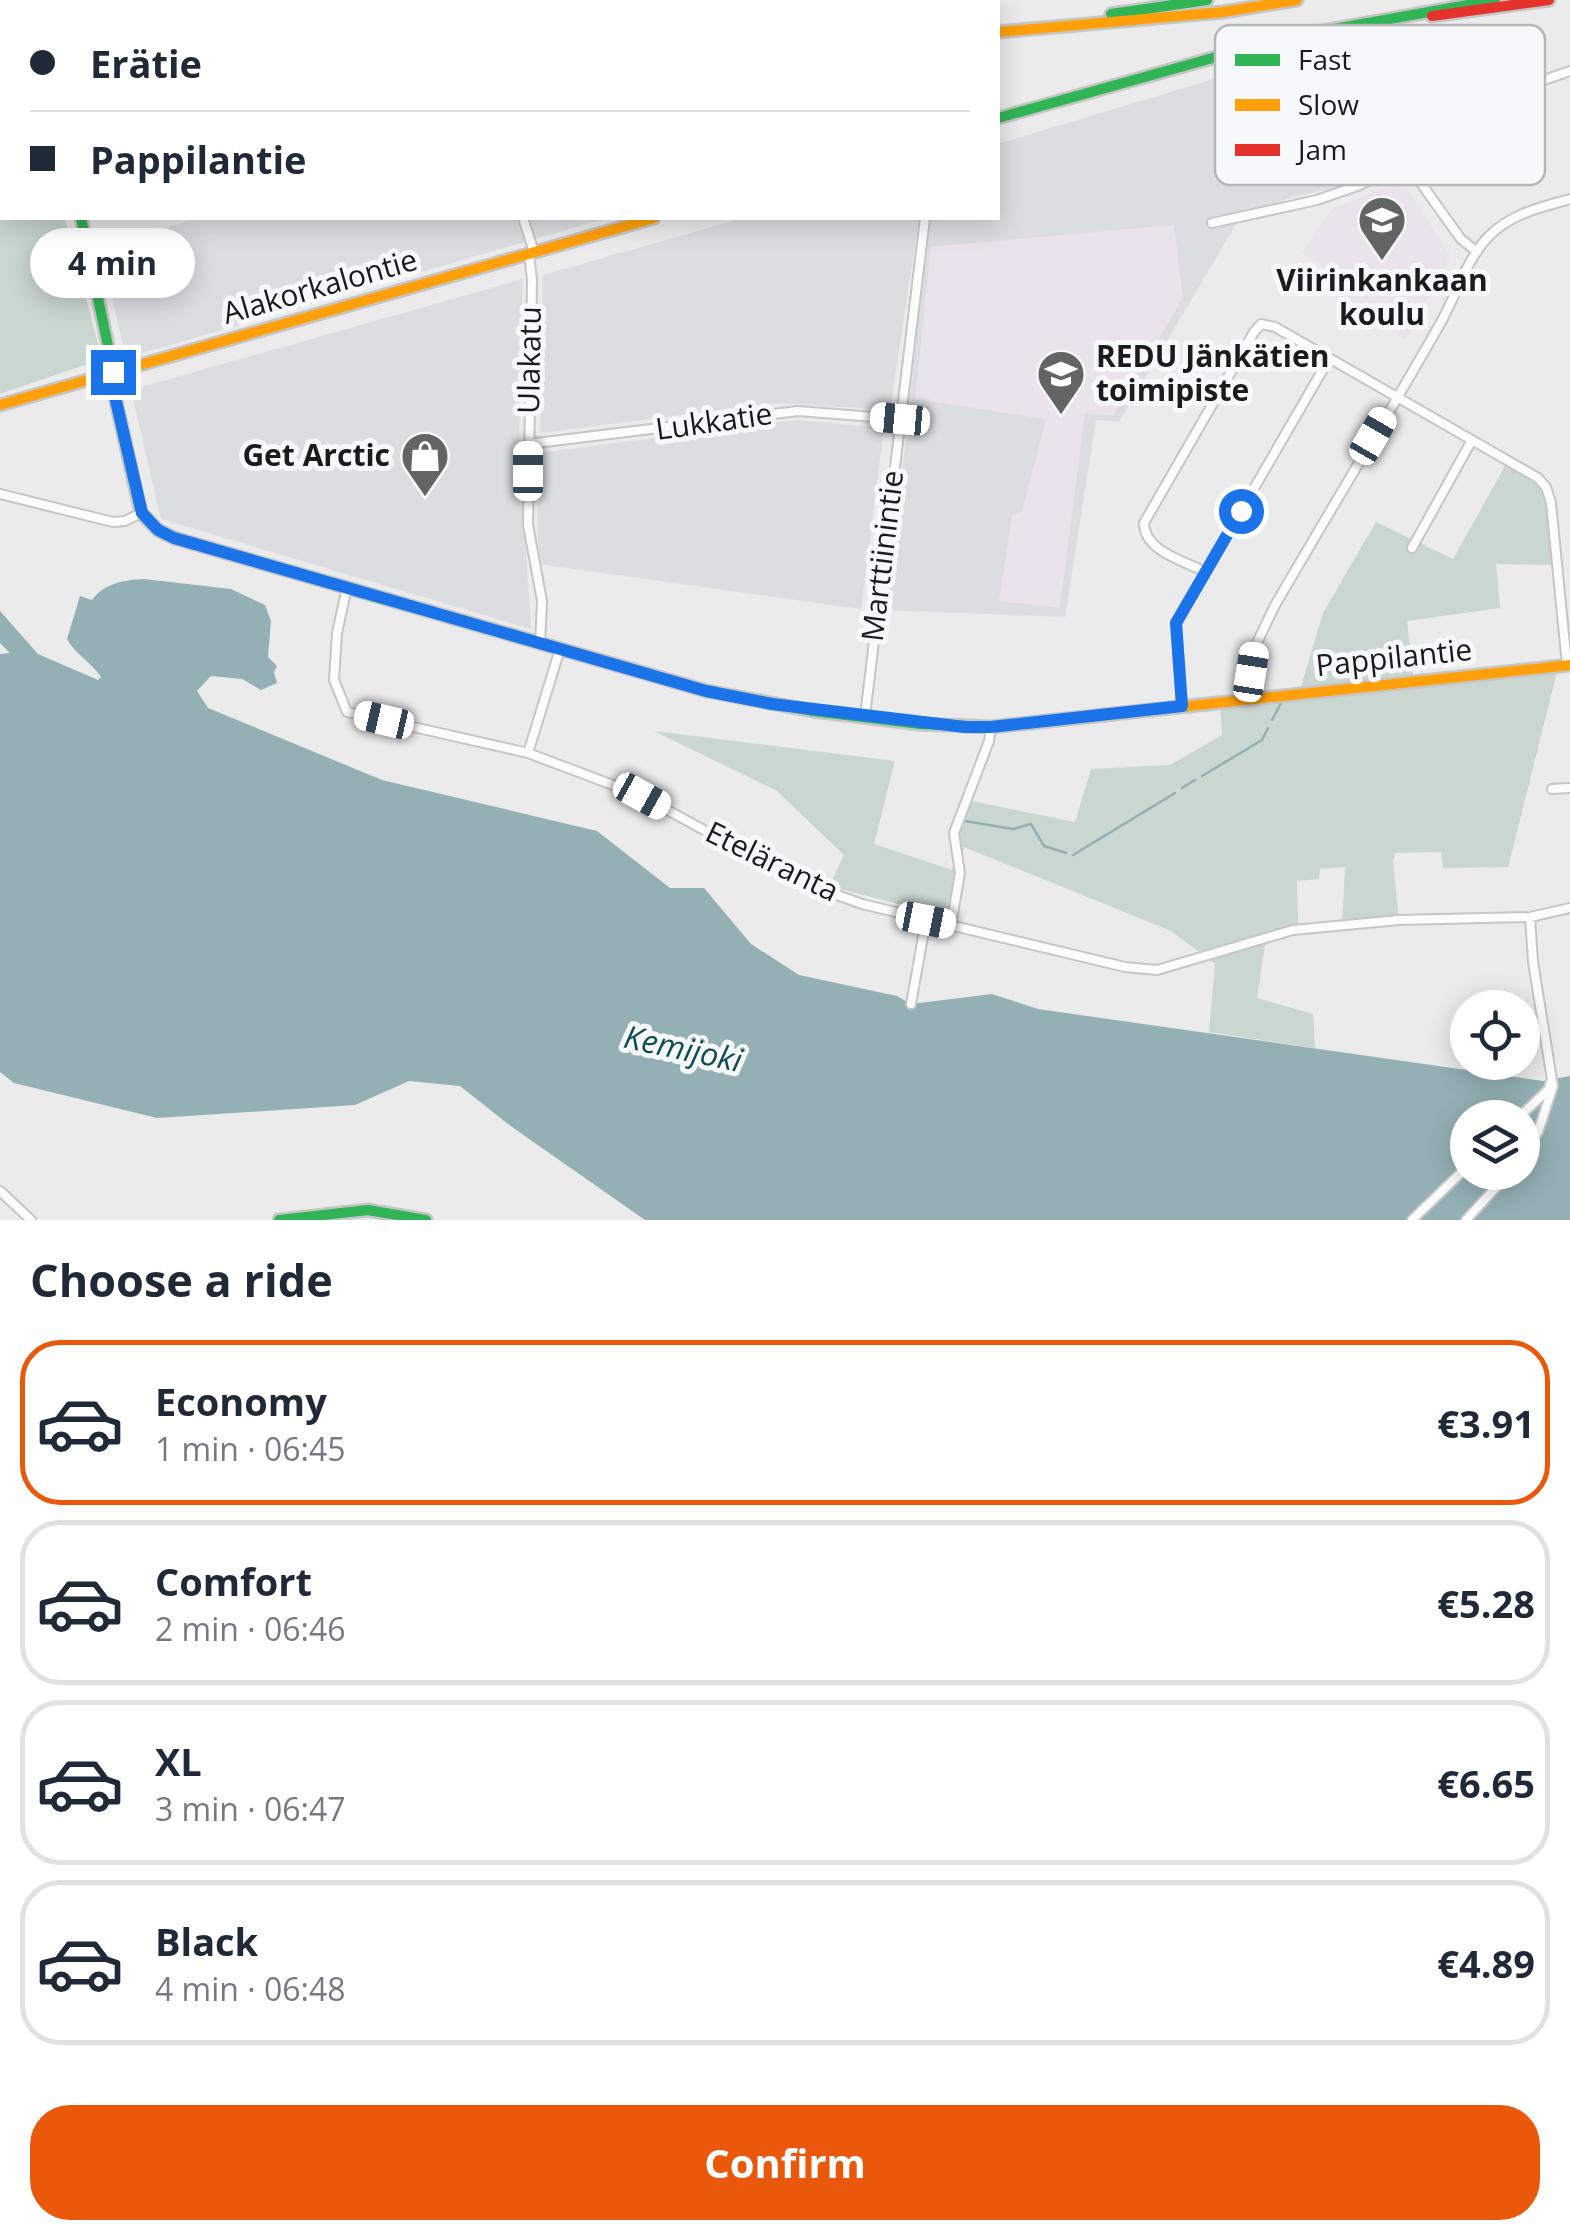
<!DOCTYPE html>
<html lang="en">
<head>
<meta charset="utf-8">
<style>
  :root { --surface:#fff; --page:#f6f6f7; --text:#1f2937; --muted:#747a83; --line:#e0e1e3; --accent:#ea580c }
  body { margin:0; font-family:"Open Sans",sans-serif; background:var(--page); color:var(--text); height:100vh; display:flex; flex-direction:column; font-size:38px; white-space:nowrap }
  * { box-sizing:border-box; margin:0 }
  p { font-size:32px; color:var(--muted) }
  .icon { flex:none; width:55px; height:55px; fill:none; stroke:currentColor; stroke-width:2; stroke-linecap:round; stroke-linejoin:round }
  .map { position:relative; height:1220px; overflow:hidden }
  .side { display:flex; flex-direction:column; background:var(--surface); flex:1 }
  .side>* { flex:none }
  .banner { position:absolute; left:0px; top:0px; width:1000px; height:220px; box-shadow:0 5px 25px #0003; display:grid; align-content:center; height:220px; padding:0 30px; background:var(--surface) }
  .controls { position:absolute; left:1450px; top:990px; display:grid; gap:20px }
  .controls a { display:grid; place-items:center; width:90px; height:90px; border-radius:50%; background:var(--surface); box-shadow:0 5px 25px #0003; font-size:50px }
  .end { position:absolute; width:45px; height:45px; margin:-22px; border:12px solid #1a73e8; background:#fff; box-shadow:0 0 0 5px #fff }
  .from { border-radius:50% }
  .bubble { position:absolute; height:70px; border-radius:35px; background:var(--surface); box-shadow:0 5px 25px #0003; font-size:32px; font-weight:700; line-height:70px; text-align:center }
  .car { position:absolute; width:30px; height:60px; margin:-30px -15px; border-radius:12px; box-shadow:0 0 8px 2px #0007; background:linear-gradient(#fff 24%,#345 0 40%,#fff 0 76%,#345 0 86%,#fff 0) }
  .banner b { display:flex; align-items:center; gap:35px; height:95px; font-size:38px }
  .banner b+b { border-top:2px solid var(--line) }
  .banner i { width:25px; height:25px; background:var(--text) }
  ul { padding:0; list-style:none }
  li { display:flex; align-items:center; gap:30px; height:165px; margin:0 20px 15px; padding:0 10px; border:5px solid var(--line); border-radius:40px }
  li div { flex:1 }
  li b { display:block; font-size:38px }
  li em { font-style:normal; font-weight:700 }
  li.on { border-color:var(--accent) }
  li>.icon { width:90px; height:90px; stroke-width:1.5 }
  h2 { padding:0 30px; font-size:45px; line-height:120px }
  .primary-button { display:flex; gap:20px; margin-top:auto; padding:20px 30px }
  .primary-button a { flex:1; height:115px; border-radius:40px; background:var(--accent); color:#fff; font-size:40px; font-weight:700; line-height:115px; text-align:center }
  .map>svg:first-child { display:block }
  .built { fill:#dbdde1 }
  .education { fill:#eae2ed }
  .green { fill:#cad6d0 }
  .water { fill:#94b0b4; fill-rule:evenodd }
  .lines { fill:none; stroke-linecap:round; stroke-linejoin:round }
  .stream { stroke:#94b0b4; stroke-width:2.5 }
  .street-casing { stroke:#c6c6c6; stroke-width:12 }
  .fast-casing { stroke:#c6c6c6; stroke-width:15 }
  .slow-casing { stroke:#c6c6c6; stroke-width:15 }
  .jam-casing { stroke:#c6c6c6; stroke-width:15 }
  .street { stroke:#fcfcfc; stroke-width:8 }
  .fast { stroke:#30b455; stroke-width:10 }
  .slow { stroke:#ff9f0a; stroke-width:10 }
  .jam { stroke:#e5322d; stroke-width:10 }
  .route { stroke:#1a73e8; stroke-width:12 }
  .labels { text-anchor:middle; stroke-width:10; stroke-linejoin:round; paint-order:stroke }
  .poi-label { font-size:30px; font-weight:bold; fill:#1a1b1b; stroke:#f7f8f9 }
  .street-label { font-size:30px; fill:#1a1b1b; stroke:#f7f8f9 }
  .water-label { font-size:32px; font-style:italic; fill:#114c55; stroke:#f7f8f9 }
  .key { fill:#f7f8f9; stroke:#b5b6b6; stroke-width:2.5 }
  .key-label { font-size:28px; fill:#1a1b1b }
</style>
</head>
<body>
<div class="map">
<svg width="1570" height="1220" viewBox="0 0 1570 1220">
  <rect width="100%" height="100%" fill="#ebebeb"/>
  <path class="built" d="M51,0H648L51,2Z
    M1337,42L1372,139L1387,166L1347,185L1293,197L1241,216L1119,422L1096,420L1065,617L887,610L930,218H998V144Z
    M198,218H607L126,358L108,280L104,246Z
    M743,218H919L890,410L778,403L540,433L543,275Z
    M523,279L519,445L531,629L161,519L131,390Z
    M797,420L884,428L861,609L538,564L537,453Z"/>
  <path class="education" d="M1402,180L1450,256L1406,340L1335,294L1326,270L1302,252L1331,210Z
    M1174,225L1183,298L1113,416L1085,413L1060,608L999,601L1012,515L1022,511L1046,419L915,399L931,247Z"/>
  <path class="green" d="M65,218L102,359L0,394V219Z
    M1505,466L1524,470L1546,487L1557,565L1496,564L1500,608L1407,621L1414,684L1558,668L1508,867L1443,868L1441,852L1395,853L1393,861L1399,920L1342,924L1345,867L1320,869L1319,879L1297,881L1298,925L1266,938L1257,998L1313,1014L1315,1048L1209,1032L1215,964L1171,931L964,847L944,916L829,886L844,855L777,791L654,731L895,761L874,844L952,870L967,800L1075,822L1091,769L1170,765L1222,735L1220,705L1298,697L1323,613L1376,522L1453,559Z"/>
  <path class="water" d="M144,579L231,589L265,605L271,621L268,657L277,666L274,672L277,683L261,690L242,679L211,676L197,691L208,708L382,780L597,831L670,888H704L751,944L799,975L897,996L911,1004L992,994L1038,1009L1543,1081L1570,1076V1220H645L512,1127L460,1086L409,1081L355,1105L157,1118L14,1083L0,1072V654L10,653L0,643V611L38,654L98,680L101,677C91,662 74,653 67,639L80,596L92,600C104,583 125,580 144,579ZM1468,1118H1522V1172H1468Z"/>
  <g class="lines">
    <path class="stream" d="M1272,720L1281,703
      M1202,776L1262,740L1268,728
      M1182,788L1195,780
      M965,821L1013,829L1031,824L1044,846L1066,853
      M1073,855L1175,793"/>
    <g class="street-casing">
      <path id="street" d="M1345,26C1362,108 1413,172 1461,239L1477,252
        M1387,134L1570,71
        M523,218L534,252
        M1212,223L1317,200L1360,185L1406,162
        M529,254L532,280L528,525L542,601L540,644
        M528,444L798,411L899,419
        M0,494L113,522L125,521L141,513
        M1412,548L1472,440
        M1206,572C1184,561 1144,551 1144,523L1254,332L1261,324L1275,327L1538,478L1546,487L1551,503L1567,665
        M347,587L337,633L334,680L347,712L528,753L642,796L795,880L862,904L1125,967L1157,970L1293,930L1399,920L1530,917L1570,908
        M1250,699L1255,647L1274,607C1329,512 1386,419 1440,324C1456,296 1466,260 1488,237C1510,214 1541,207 1570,199
        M1182,706L1176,623L1329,359
        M865,716L925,218
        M528,753L560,649
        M1552,789L1570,788
        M951,925L960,873L954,833L989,741L991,727
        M911,1004L926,920
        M1518,1118L1549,1089L1550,1084
        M1522,1154L1538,1132L1553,1086L1533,962L1530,917
        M0,1191L31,1220
        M1412,1220L1468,1166
        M1466,1220L1510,1172"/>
    </g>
    <g class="fast-casing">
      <path id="fast" d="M27,0V2
        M1111,14L1207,0
        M998,118L1284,38L1495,0
        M0,199L2,198
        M81,218L111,360L113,388L141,513L158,530L174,538L707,691L813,711L920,724L991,727L1189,706
        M279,1220L368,1210L426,1220"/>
    </g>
    <g class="slow-casing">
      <path id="slow" d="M998,32L1223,12L1297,0
        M0,405L654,218
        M1189,706L1570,665"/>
    </g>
    <g class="jam-casing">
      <path id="jam" d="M1432,16L1549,0"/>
    </g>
    <use href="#street" class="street"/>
    <use href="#fast" class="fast"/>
    <use href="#slow" class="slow"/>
    <use href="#jam" class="jam"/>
  </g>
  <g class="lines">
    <path class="route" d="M113,372V388L142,513L158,530L174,538L706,691L772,704L965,727H991L1182,706L1176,623L1241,511"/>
  </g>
  <defs>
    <g id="school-pin" transform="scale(2.5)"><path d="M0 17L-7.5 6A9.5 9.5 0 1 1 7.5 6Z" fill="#636464" stroke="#f7f8f9"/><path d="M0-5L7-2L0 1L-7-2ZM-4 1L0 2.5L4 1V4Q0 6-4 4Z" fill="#fff"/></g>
    <g id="shop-pin" transform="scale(2.5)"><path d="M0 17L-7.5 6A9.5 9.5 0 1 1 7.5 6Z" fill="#636464" stroke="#f7f8f9"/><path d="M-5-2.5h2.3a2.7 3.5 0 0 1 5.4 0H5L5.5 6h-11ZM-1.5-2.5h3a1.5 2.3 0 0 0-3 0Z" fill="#fff"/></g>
  </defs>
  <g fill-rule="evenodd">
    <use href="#school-pin" x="1382" y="220"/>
    <use href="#school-pin" x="1061" y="374"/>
    <use href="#shop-pin" x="425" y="456"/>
  </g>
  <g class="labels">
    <g class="poi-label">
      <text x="1382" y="291">Viirinkankaan<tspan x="1382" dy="34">koulu</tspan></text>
      <text x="1096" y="367" text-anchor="start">REDU Jänkätien<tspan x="1096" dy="34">toimipiste</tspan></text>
      <text x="390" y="466" text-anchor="end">Get Arctic</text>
    </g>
    <g class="street-label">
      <text transform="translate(320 287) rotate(-16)" y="10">Alakorkalontie</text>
      <text transform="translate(530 360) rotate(-89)" y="10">Ulakatu</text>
      <text transform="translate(714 422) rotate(-8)" y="10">Lukkatie</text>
      <text transform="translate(883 556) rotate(-83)" y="10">Marttiinintie</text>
      <text transform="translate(1394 658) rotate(-6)" y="10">Pappilantie</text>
      <text transform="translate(772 862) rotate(26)" y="10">Eteläranta</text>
    </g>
    <g class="water-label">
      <text transform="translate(683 1049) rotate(12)" y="11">Kemijoki</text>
    </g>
  </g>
  <rect x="1215" y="25" width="330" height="160" rx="15" class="key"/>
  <rect x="1235" y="54" width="45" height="12" fill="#30b455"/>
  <rect x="1235" y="99" width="45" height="12" fill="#ff9f0a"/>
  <rect x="1235" y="144" width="45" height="12" fill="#e5322d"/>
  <g class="key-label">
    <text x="1298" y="70">Fast</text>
    <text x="1298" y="115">Slow</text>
    <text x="1298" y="160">Jam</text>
  </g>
</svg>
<div class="controls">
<a><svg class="icon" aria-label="locate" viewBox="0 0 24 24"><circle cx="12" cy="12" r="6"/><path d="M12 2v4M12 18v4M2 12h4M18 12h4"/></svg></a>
<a><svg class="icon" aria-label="layers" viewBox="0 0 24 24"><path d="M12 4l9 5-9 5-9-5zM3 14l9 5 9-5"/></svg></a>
</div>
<i class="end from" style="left:1241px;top:511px"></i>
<i class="end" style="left:113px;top:372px"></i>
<div class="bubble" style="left:30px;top:228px;width:165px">4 min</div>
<i class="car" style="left:900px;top:419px;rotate:275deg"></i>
<i class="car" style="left:1373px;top:436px;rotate:30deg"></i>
<i class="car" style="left:528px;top:471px;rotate:0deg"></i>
<i class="car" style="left:1251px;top:672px;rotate:9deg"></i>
<i class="car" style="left:384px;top:720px;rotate:283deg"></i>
<i class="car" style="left:642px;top:796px;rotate:119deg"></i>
<i class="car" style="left:926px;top:920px;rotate:101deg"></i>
<div class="banner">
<b><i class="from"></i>Erätie</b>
<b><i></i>Pappilantie</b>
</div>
</div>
<section class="side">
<h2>Choose a ride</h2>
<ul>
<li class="on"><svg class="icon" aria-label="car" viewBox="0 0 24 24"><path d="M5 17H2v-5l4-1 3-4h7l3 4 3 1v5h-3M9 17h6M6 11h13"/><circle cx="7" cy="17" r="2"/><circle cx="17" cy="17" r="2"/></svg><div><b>Economy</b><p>1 min · 06:45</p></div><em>€3.91</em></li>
<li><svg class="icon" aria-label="car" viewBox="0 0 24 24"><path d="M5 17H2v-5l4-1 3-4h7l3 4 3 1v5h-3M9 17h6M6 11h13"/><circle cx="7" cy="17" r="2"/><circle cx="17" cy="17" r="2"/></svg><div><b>Comfort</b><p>2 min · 06:46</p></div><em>€5.28</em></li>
<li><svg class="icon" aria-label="car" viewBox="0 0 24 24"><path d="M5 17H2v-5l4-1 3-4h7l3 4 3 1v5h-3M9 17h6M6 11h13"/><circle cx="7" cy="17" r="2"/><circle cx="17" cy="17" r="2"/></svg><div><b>XL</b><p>3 min · 06:47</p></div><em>€6.65</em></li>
<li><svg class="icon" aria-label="car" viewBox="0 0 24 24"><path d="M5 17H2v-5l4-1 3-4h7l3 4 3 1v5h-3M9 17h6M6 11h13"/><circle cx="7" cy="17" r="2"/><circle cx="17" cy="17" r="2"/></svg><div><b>Black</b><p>4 min · 06:48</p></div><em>€4.89</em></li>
</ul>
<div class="primary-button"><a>Confirm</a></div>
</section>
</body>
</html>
